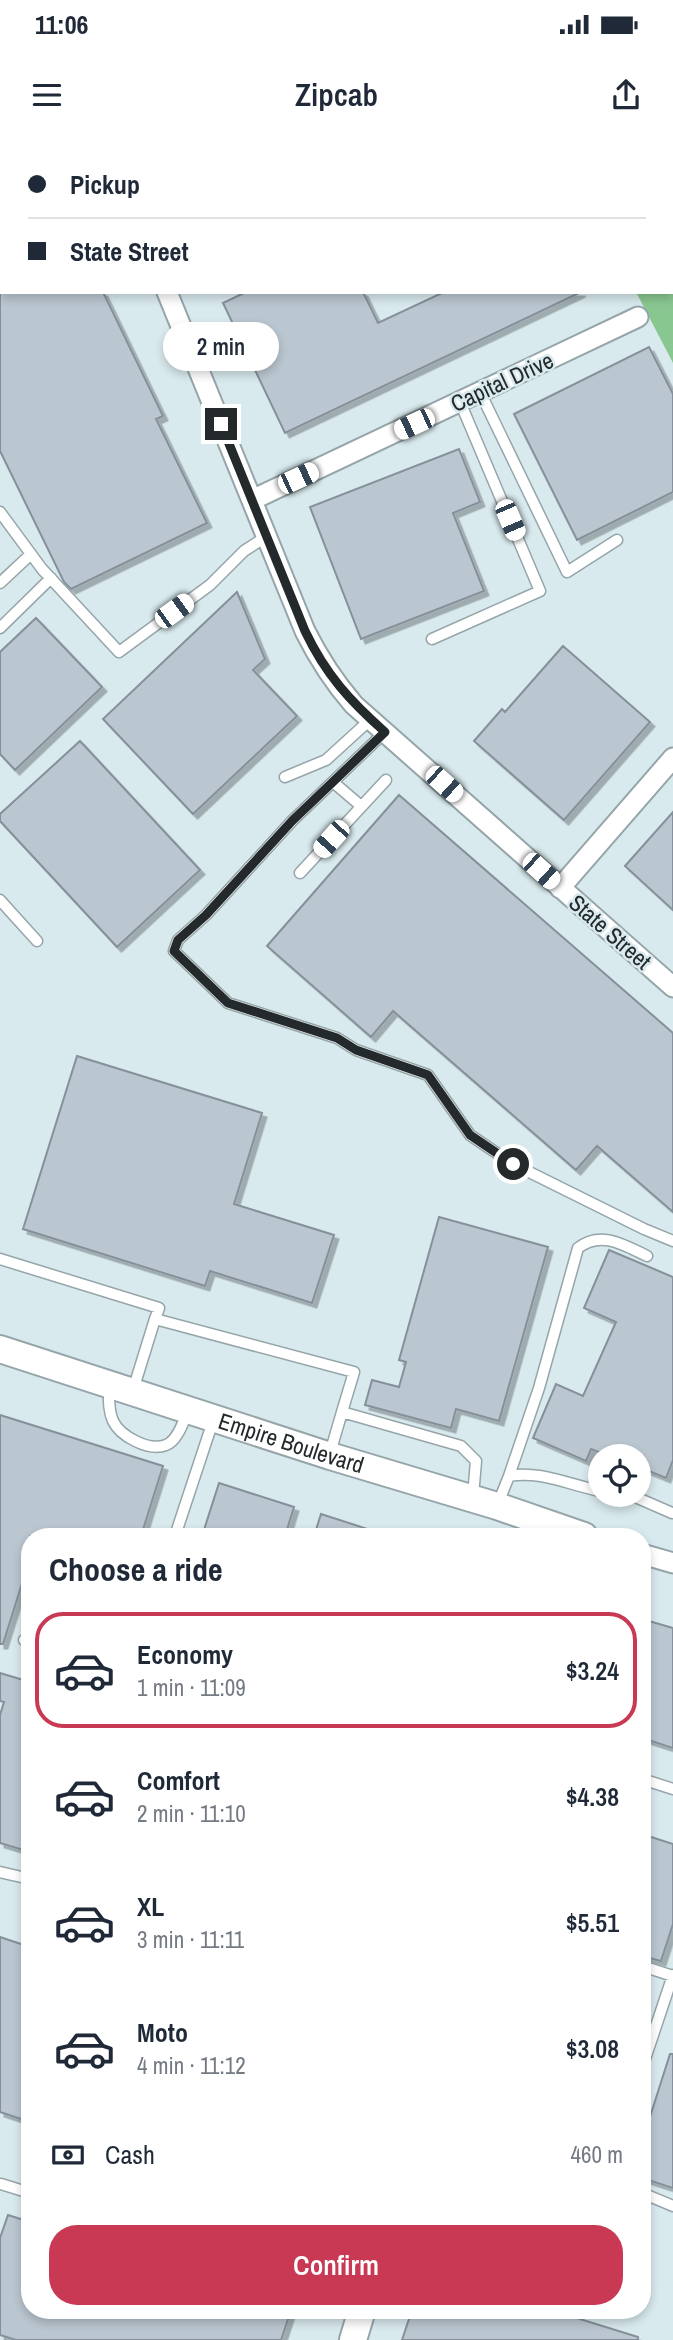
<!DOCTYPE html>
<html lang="en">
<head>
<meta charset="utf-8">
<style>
  :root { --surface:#fff; --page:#f2f2f3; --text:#1f2937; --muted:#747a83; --line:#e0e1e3; --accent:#c93954 }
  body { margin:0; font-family:"Archivo Narrow",sans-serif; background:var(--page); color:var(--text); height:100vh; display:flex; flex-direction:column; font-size:26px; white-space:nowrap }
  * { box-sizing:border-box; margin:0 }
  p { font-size:23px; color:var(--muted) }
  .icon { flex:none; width:38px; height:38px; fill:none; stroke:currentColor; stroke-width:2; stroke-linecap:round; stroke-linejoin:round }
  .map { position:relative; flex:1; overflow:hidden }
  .sheet { position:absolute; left:21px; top:1388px; width:630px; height:791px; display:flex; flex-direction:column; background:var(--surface); border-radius:28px; box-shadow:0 4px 10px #0003 }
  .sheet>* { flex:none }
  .top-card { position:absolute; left:0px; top:0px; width:674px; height:154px; box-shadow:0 4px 10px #0003; display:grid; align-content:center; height:154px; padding:0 28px; background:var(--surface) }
  .buttons { position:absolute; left:588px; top:1304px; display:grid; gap:14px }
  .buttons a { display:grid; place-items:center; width:63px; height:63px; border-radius:50%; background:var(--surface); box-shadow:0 4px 10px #0003; font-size:35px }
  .end { position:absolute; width:32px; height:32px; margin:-16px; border:9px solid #242a2c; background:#fff; box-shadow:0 0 0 4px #fff }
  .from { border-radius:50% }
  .bubble { position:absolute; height:49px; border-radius:24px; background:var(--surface); box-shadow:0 4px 10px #0003; font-size:23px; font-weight:600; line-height:49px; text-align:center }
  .car { position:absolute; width:21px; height:42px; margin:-21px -10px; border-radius:9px; box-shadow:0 0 5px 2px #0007; background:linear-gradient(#fff 24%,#345 0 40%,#fff 0 76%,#345 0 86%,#fff 0) }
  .top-card b { display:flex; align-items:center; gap:24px; height:66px; font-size:26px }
  .top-card b+b { border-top:2px solid var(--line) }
  .top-card i { width:18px; height:18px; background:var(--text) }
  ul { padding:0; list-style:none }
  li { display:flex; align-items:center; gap:21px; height:116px; margin:0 14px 10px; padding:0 14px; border:4px solid transparent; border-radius:28px }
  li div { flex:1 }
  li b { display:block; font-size:26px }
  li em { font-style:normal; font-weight:600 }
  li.on { border-color:var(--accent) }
  li>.icon { width:63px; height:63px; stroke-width:1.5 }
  h2 { padding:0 28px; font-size:32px; line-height:84px }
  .pay { display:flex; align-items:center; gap:18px; height:77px; padding:0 28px; font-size:26px }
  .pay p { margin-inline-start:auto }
  .cta { display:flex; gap:14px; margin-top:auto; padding:14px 28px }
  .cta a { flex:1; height:80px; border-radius:28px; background:var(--accent); color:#fff; font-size:28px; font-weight:600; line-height:80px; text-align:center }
  .status { display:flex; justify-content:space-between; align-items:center; height:49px; padding:0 35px; background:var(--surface); direction:ltr }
  .status svg { height:19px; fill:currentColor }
  header { display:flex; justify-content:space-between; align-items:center; height:91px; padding:0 28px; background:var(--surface); font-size:32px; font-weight:600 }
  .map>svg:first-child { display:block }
  .green { fill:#89c791 }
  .building { fill:#bac6d0; stroke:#85909a; stroke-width:2; filter:url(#shadow) }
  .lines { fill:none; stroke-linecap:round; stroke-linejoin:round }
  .lane-casing { stroke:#95a5a9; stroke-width:13 }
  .street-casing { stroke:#95a5a9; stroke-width:23 }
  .secondary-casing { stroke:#95a5a9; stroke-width:30 }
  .lane { stroke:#fff; stroke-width:10 }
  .street { stroke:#fff; stroke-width:19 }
  .secondary { stroke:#fff; stroke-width:26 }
  .route { stroke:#242a2c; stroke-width:9 }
  .labels { text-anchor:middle; stroke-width:5; stroke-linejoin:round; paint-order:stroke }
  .street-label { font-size:23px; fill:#242a2c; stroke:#d9eaee }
</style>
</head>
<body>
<div class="status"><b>11:06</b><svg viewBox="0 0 49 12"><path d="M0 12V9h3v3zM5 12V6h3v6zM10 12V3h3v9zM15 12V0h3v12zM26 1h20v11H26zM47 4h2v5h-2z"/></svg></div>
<header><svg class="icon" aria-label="menu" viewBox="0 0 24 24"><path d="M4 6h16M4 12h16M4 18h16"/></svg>Zipcab<svg class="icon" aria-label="share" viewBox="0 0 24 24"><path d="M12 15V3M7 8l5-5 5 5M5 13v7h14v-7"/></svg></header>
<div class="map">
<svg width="673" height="2200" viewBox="0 0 673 2200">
  <defs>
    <filter id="shadow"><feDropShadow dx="4.5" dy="4.5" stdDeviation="0" flood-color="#0004"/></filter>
  </defs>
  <rect width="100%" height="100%" fill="#d9eaee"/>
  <path class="green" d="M571,0H673V223L636,152H672V2Z"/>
  <path class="building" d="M0,152H103L163,276L156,279L207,383L71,449L64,442L0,311Z
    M246,152H363L378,183L444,152H581L285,293L223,163Z
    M649,207L673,254V352L577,400L514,274Z
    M459,309L480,362L453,373L484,451L361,499L310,367Z
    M237,452L265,519L253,530L297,576L193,674L103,579Z
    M36,478L102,547L15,630L0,614V512Z
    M563,506L650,582L564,680L474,601L502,569L505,572Z
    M80,601L200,730L117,807L0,681V674Z
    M399,655L673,893V1072L597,1006L576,1030L393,871L371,897L267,806Z
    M673,672V770L625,726Z
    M77,916L262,973L234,1064L334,1095L312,1163L210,1131L205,1146L23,1089Z
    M439,1077L548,1107L499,1281L456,1269L451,1288L365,1265L372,1240L399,1247L406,1222L399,1220Z
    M609,1110L673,1137V1320L666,1338L639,1327V1316H609L591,1309L586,1321L533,1298L556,1244L583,1256L616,1182L584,1168Z
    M0,1275L163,1326L141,1396H30V1418L3,1504H0Z
    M219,1343L294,1367L285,1396H202Z
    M321,1374L383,1394L382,1396H314Z
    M642,1479L673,1488V1608L642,1598Z
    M0,1533L30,1542V1712L0,1703V1575L4,1562L0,1561Z
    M642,1694L673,1704V1784L661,1821L642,1816Z
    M0,1797L30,1807V1982L0,1972Z
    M670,1914H673V2048L642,2038V2002Z
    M8,2075L30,2082V2170H291L281,2200H16L0,2195V2098Z
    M412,2170H551L638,2197V2200H402Z"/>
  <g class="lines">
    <g class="lane-casing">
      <path id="lane" d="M342,2L346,0
        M0,74L2,73
        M480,252L567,432L617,400
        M0,372L42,429L119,512L210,445L244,411L267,396
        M0,443L31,414
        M0,488L51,438
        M432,499L540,451L460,262
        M385,592L292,681L206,775L178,800L174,811L228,863L337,898L356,910L428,935L470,995L513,1024L644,1089L673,1101
        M285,637L326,620L371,579
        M333,642L361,666
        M300,733L386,640
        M0,760L37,801
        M0,1119L159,1168L155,1179
        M109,1247C109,1258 108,1270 113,1281C120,1296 149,1312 166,1305C177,1301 183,1283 187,1273
        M133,1250L155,1179L354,1232L342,1272
        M330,1313L342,1272L461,1306L476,1321L473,1356
        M509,1336L539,1248L578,1108C601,1090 624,1105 647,1116
        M622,1354L633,1356L672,1373
        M497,1366L509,1336C539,1330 570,1345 600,1351
        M175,1396L214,1278
        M24,1500L30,1502
        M642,1639L673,1649
        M0,1732L30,1739
        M642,1826L673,1836
        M642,1928L673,1835
        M1,2044L30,2053
        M642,2053L673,2066"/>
    </g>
    <g class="street-casing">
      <path id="street" d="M98,0L100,2
        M167,152L305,491C319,519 334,542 354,565L673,847
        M252,360L638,177
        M560,748L673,618
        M642,1414L673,1423"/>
    </g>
    <g class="secondary-casing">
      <g id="secondary">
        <path id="s1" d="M0,1209L330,1316L497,1366L584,1396"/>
        <path d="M353,2200L362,2170"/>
      </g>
    </g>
    <use href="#lane" class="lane"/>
    <use href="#street" class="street"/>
    <use href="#secondary" class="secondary"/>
  </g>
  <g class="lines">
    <path class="route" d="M221,284L305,491C326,535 350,561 385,592L292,681L206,775L178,800L174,811L228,863L337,898L356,910L428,935L470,995L513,1024"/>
  </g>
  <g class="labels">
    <g class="street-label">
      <text transform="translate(502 242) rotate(-25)" y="8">Capital Drive</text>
      <text transform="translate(610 792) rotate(41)" y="8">State Street</text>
      <text dy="8" stroke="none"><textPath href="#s1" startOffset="306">Empire Boulevard</textPath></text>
    </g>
  </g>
</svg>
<div class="buttons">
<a><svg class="icon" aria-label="locate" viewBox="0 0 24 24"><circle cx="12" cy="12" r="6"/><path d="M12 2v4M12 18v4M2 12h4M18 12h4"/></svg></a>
</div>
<i class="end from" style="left:513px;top:1024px"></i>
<i class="end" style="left:221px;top:284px"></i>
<div class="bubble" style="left:163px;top:182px;width:116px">2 min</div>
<i class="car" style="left:414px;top:284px;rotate:245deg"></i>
<i class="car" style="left:298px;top:338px;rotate:65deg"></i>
<i class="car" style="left:510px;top:380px;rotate:157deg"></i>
<i class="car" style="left:174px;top:471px;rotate:54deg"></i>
<i class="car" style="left:444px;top:644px;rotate:132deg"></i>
<i class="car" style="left:331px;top:699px;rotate:222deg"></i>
<i class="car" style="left:541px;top:731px;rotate:132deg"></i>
<div class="top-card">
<b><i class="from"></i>Pickup</b>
<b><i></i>State Street</b>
</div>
<section class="sheet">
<h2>Choose a ride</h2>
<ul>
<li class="on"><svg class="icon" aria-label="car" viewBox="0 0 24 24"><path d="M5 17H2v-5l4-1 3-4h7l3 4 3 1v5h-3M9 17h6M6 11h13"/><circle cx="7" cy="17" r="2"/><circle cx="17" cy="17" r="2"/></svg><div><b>Economy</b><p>1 min · 11:09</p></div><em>$3.24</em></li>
<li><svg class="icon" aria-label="car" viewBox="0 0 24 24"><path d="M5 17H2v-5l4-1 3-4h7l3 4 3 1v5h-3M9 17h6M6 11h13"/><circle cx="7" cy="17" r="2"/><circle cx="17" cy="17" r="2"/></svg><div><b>Comfort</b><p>2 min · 11:10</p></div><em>$4.38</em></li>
<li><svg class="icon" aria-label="car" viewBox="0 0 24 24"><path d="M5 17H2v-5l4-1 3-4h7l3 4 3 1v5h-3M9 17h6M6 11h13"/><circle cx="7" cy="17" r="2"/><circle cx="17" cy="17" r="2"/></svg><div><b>XL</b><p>3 min · 11:11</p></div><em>$5.51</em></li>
<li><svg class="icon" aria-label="car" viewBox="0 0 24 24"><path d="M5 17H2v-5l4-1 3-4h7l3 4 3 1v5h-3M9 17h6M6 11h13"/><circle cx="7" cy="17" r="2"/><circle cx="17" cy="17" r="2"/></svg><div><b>Moto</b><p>4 min · 11:12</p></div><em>$3.08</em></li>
</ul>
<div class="pay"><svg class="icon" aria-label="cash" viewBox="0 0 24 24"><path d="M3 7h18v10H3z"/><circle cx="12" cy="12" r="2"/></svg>Cash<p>460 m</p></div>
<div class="cta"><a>Confirm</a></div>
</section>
</div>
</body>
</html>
